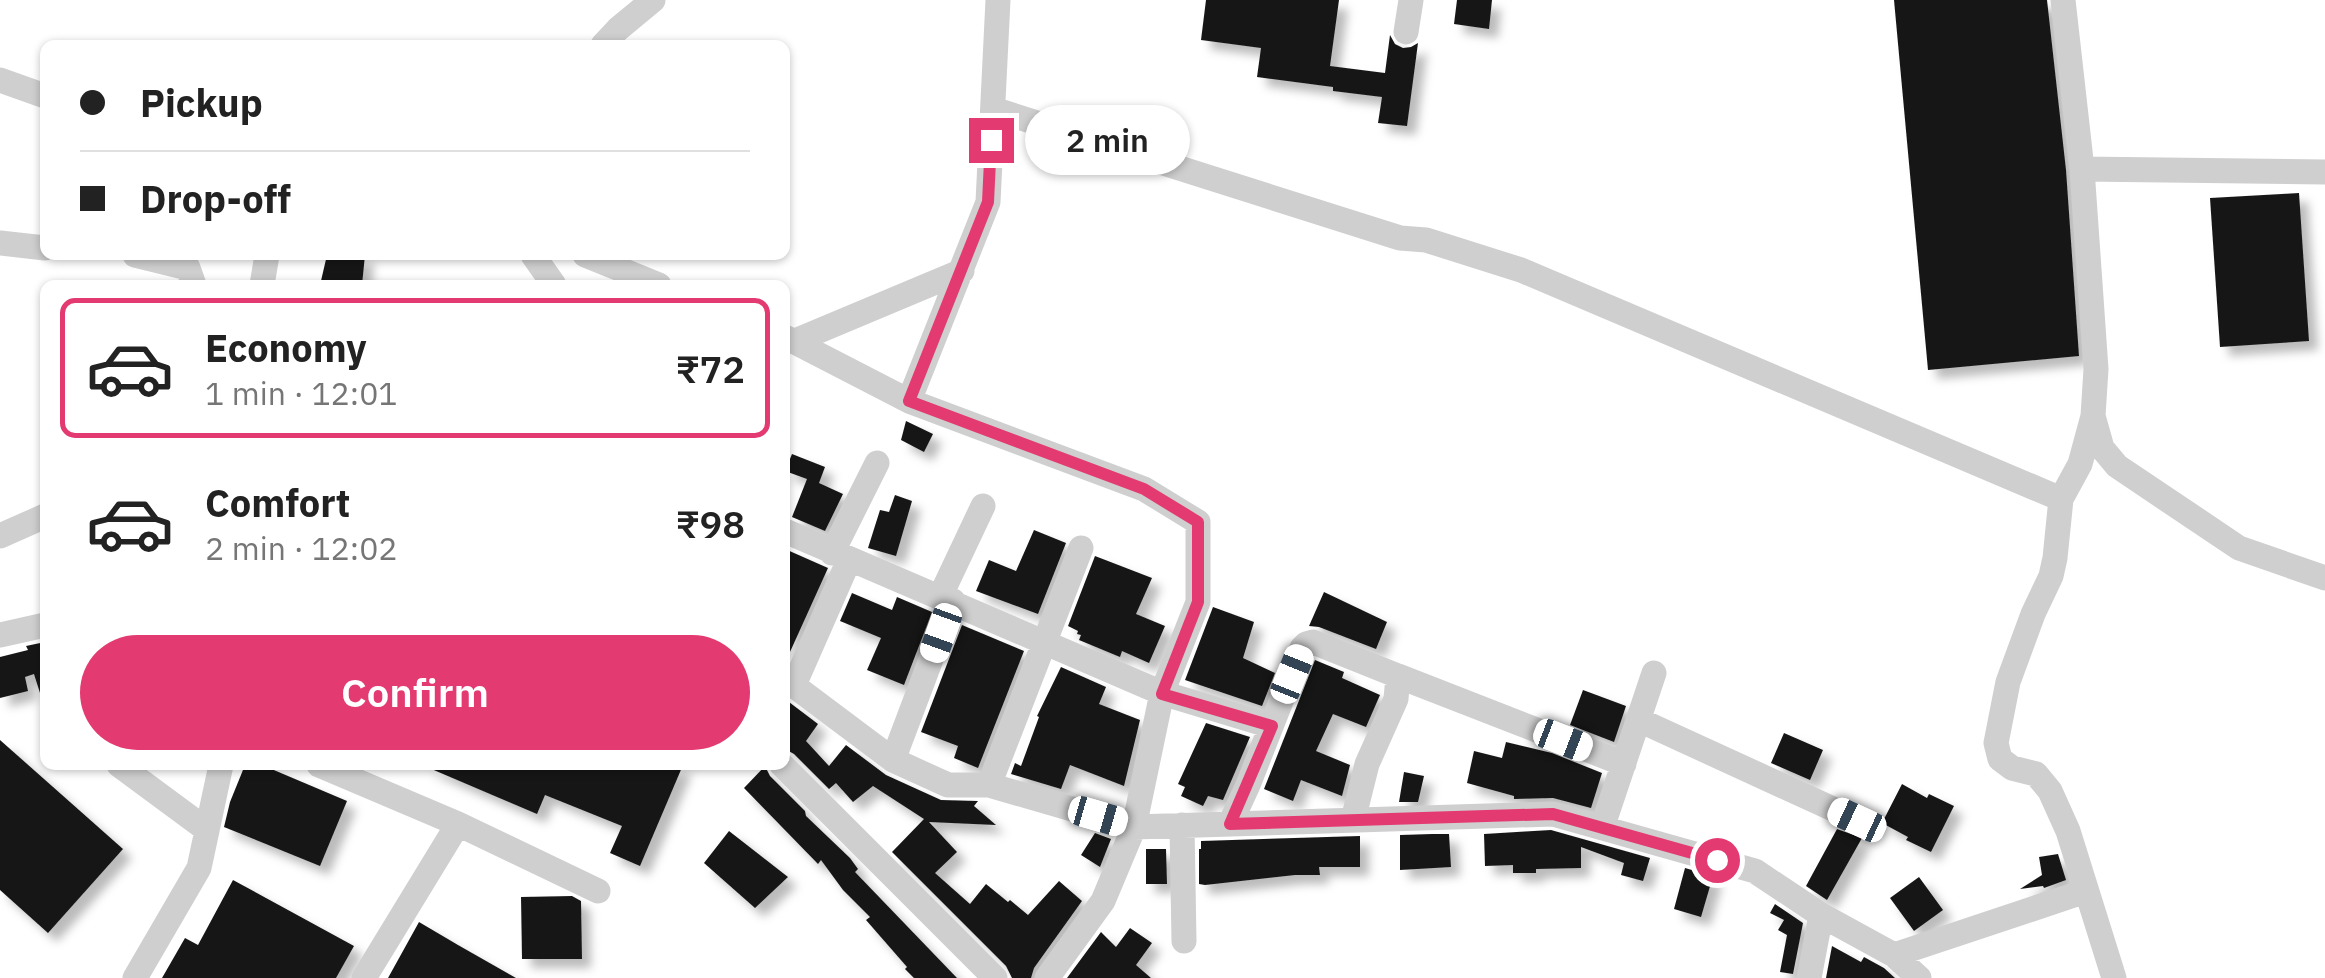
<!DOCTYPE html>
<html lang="en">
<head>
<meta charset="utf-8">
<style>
  :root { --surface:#fff; --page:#f6f6f6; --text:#222; --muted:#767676; --line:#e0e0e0; --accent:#e33b71 }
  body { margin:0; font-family:"IBM Plex Sans",sans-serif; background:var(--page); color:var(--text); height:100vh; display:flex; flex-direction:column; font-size:38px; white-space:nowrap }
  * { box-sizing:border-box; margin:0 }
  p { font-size:32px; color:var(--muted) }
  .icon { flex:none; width:55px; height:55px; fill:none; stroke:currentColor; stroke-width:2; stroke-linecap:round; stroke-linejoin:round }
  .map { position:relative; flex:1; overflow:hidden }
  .panel { position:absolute; left:40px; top:280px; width:750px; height:490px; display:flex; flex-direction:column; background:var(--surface); border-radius:15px; box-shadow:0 2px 8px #0004 }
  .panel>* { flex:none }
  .top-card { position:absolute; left:40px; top:40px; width:750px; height:220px; border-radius:15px; box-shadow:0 2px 8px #0004; display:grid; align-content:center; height:220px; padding:0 40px; background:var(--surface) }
  .end { position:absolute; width:45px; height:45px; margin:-22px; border:12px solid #e33b71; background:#fff; box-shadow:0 0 0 5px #fff }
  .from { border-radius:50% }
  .bubble { position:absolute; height:70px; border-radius:35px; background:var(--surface); box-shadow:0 2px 8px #0004; font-size:32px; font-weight:600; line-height:70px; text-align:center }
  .car { position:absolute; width:30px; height:60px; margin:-30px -15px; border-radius:12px; box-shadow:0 0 8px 2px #0007; background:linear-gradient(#fff 24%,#345 0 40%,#fff 0 76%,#345 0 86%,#fff 0) }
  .top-card b { display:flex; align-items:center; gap:35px; height:95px; font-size:38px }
  .top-card b+b { border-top:2px solid var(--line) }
  .top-card i { width:25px; height:25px; background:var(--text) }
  ul { padding:18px 0 0; list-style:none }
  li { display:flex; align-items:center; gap:30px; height:140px; margin:0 20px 15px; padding:0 20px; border:5px solid transparent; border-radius:15px }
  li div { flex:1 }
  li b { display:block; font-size:38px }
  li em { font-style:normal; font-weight:600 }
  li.on { border-color:var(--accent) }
  li>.icon { width:90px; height:90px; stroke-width:1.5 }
  .action { display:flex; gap:20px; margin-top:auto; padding:20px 40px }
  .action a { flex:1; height:115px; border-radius:60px; background:var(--accent); color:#fff; font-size:40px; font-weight:600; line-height:115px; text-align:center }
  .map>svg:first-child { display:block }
  .building { fill:#191919; filter:url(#shadow) }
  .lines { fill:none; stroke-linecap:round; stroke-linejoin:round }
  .minor { stroke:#cfcfcf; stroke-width:25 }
  .route { stroke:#e33b71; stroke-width:12 }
</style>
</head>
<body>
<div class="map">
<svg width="2325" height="978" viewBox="0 0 2325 978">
  <defs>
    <filter id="shadow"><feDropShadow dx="9" dy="9" stdDeviation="5" flood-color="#0004"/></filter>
  </defs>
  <rect width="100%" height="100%" fill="#fff"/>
  <path class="building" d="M1206,0H1339L1330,66L1385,73L1390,35L1395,44L1403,48L1411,47L1418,43L1407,126L1378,123L1382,97L1333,91V87L1257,77L1261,48L1201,40Z
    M1457,0H1492L1489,29L1454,24Z
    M1894,0H2047L2066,170L2079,356L1928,370Z
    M2299,193L2309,341L2220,347L2210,198Z
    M327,255H365L362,285H320Z
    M906,421L933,434L924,452L901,440Z
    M792,454L825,467L819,483L843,494L825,531L792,517L807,479L785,471Z
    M895,495L912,501L896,556L868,548L880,510L889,512Z
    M1034,530L1066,543L1038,614L976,591L989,560L1016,571Z
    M785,549L828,568L785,663Z
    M1095,556L1152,578L1136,614L1165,626L1149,663L1122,651L1120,657L1079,640L1081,635L1077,634L1078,631L1068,626Z
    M1324,592L1387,622L1376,649L1319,627L1309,626Z
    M852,593L892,610L897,597L932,612L904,685L867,670L881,638L840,621Z
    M1213,607L1254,622L1243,658L1275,673L1262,706L1185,680Z
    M962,625L1024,651L978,768L954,758L958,746L921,732Z
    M45,642V692L40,693L34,674L25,677L28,691L0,698V657L28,650L26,646Z
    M1315,660L1344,672L1342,678L1380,695L1366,727L1333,714L1316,751L1350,765L1342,796L1301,780L1293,801L1264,789Z
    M1061,667L1106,687L1099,704L1140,720L1124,786L1070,765L1061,789L1011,774L1015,763L1021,766L1039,717L1037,716Z
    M1583,690L1626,706L1614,742L1570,725Z
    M785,699L818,724L806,741L829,766L846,745L886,775L941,800L978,801L974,806L996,825L929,822L957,852L935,873L970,904L986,884L1008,902L1010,900L1028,915L1059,881L1082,901L1034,968L1031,978H1012L1006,966L892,852L924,819L873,786L853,802L836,783L829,789L794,754L785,749Z
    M1206,723L1250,737L1223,800L1208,796L1203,806L1181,796L1185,787L1178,784Z
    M1784,733L1823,750L1810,780L1771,763Z
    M0,740L123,849L48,933L0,890Z
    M1506,742L1552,753L1602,773L1591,808L1553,798L1514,799V796L1467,783L1474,751L1502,758Z
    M245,765H262L347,801L320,866L224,827L230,802Z
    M422,765H683L640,866L610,853L622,826L545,795L537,814Z
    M765,766L770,776L805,811L806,816L850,858L858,869L855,872L957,978H914L905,969L907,967L866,920L870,917L843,890L821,860L818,864L744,788Z
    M1404,772L1424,776L1418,802H1399Z
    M1902,784L1927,798L1929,794L1954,806L1931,852L1906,840L1908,837L1882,823Z
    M1837,829L1862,838L1827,900L1806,886Z
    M1551,830L1650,858L1643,881L1621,875L1624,863L1581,847V868L1536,869V873H1513V865L1485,866L1484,834Z
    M729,831L788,877L755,908L704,863Z
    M1095,833L1111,839L1100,867L1081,855Z
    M1432,834H1449L1451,867L1400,870V835Z
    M1360,836V867H1319L1320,875H1295L1205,885L1199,884V849H1201V841Z
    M1146,849H1166L1167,884H1146Z
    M2058,854L2066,880L2044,888L2043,886L2020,889L2042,875L2039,857Z
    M1685,868L1713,876L1701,917L1674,909Z
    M1919,877L1943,910L1914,931L1890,898Z
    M233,880L354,946L336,978H162L185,938L198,945Z
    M572,896L581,901L582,959H522L521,897Z
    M1775,904L1803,923L1793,974L1780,972L1787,935L1778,930L1784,920L1770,913Z
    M419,922L458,945L516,978H388Z
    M1130,928L1152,943L1136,965L1151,978H1067L1101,932L1116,947Z
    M1832,946L1861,962L1864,957L1884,968L1895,978H1826Z"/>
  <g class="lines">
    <path class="minor" d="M2063,0L2082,169L2096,369L2093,416L2102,448L2117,466L2239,548L2325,578
      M1406,32L1411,0
      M603,45L618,29L653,0
      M0,80L45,96
      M993,109L1400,238L1426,240L1521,270L2061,499
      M2082,169L2325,172
      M0,243L45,248
      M135,255L188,268L194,285
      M533,255L554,285
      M585,255L659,285
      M262,285L267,255
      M785,337L909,401L1144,489L1198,522V602L1162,693L1134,827L1103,901L1047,978
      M795,341L962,271
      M909,401L988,202L998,0
      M2093,416L2080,464L2061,499L2055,558L2051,576L2033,614L2008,682L1996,743L2000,759L2012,768L2036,774L2050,791L2068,831L2114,978
      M785,531L1162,693L1271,726
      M0,536L45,516
      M832,553L877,463
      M940,597L983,506
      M0,635L45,625
      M1398,676L1624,764
      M785,679L893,760L948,785H989L1134,827L1553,814L1755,871L1821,915L1894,955L1919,978
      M794,685L849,560
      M1639,720L1857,820
      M893,760L953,601
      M119,765L207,830
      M319,765L458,824L598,891
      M782,765L995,978
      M989,785L1081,548
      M1230,824L1248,785L1302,648L1306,644L1313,642L1398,676L1396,699L1367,764L1353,820
      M1182,825L1184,941
      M1602,828L1654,673
      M1894,955L2086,891
      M135,978L199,868L221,765
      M364,978L458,824
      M1809,978L1821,915"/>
  </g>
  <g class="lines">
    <path class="route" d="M991,140L988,202L909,401L1144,489L1198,522V602L1162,694L1272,726L1230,824L1553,814L1717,860"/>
  </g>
</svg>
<i class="end from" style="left:1717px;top:860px"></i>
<i class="end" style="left:991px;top:140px"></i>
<div class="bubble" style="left:1025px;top:105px;width:165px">2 min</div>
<i class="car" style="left:941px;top:633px;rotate:200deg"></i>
<i class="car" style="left:1292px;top:674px;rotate:22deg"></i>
<i class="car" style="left:1563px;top:740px;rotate:111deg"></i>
<i class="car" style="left:1098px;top:816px;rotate:106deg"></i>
<i class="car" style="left:1857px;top:820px;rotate:295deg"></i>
<div class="top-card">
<b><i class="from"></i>Pickup</b>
<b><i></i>Drop-off</b>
</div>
<section class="panel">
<ul>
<li class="on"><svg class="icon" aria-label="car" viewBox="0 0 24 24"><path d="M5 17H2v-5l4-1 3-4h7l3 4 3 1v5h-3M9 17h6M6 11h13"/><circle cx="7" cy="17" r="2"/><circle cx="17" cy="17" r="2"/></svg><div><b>Economy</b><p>1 min · 12:01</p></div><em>₹72</em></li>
<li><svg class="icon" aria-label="car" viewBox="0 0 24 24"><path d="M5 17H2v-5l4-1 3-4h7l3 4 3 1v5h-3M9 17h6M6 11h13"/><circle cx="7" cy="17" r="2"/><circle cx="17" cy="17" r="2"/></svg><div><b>Comfort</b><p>2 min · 12:02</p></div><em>₹98</em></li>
</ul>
<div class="action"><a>Confirm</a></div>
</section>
</div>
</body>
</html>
